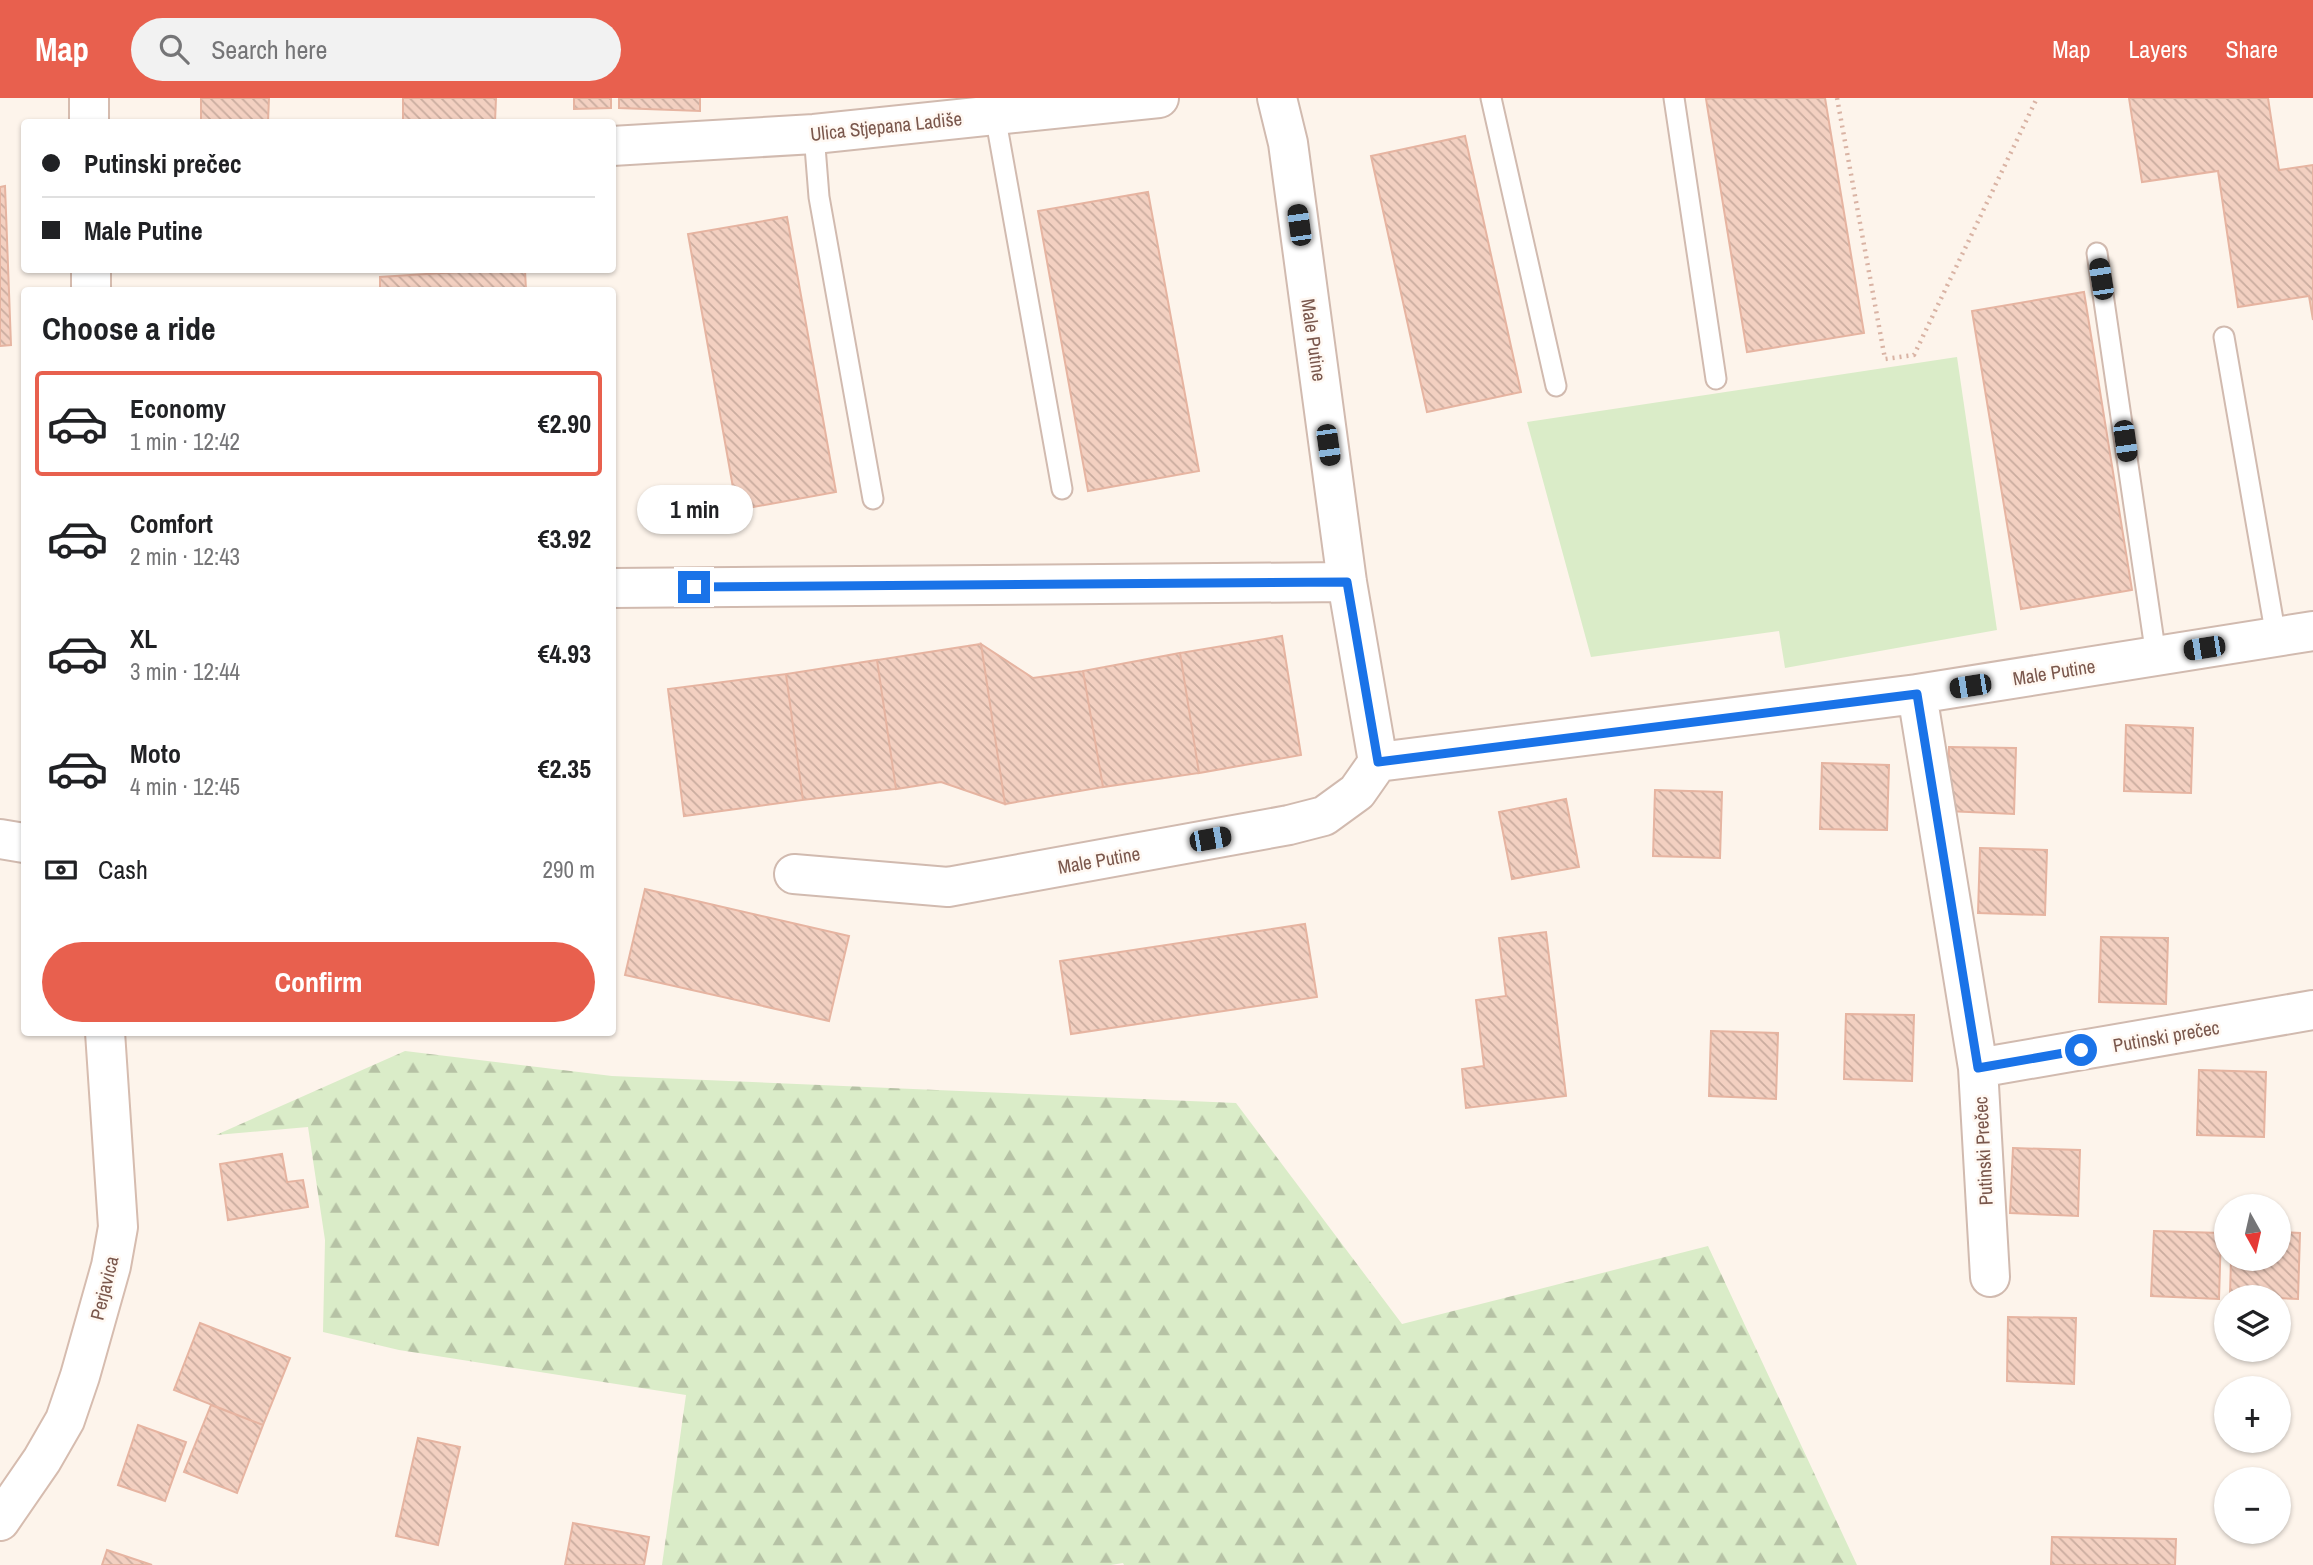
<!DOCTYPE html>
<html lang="en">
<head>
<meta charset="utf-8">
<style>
  :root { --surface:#fff; --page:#f2f2f2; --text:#202124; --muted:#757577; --line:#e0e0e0; --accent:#e8604e }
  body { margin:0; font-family:"Archivo Narrow",sans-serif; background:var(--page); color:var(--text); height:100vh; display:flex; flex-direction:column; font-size:26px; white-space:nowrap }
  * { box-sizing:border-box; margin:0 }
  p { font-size:23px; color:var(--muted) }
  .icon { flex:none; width:38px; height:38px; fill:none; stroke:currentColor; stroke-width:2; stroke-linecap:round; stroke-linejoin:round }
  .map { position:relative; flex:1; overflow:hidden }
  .side { position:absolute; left:21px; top:189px; width:595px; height:749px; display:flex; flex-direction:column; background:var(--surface); border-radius:7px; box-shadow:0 2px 5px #0004 }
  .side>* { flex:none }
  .top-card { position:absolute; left:21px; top:21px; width:595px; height:154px; border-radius:7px; box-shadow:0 2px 5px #0004; display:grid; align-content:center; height:154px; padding:0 21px; background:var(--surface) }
  .needle { width:46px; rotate:172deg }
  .tools { position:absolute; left:2214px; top:1096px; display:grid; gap:14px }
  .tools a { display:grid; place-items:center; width:77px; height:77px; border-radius:50%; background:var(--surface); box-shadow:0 2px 5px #0004; font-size:35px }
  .end { position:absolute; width:32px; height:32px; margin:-16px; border:9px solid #1a73e8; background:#fff; box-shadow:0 0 0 4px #fff }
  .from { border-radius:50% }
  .bubble { position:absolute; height:49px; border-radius:24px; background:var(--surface); box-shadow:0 2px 5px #0004; font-size:23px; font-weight:700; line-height:49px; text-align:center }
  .car { position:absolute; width:21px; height:42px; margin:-21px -10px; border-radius:9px; box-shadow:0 0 5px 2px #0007; background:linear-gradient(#222 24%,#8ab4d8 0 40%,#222 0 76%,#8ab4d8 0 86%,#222 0) }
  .top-card b { display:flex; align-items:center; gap:24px; height:66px; font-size:26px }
  .top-card b+b { border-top:2px solid var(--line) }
  .top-card i { width:18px; height:18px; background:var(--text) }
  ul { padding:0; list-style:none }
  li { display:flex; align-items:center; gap:21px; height:105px; margin:0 14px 10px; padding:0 7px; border:4px solid transparent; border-radius:7px }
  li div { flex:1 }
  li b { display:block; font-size:26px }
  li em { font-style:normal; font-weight:700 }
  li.active { border-color:var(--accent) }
  li>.icon { width:63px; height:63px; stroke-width:1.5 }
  h2 { padding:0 21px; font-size:32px; line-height:84px }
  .pay { display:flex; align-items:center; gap:18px; height:77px; padding:0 21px; font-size:26px }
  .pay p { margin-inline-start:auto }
  .primary-button { display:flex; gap:14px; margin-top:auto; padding:14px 21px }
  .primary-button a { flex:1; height:80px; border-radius:42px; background:var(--accent); color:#fff; font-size:28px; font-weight:700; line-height:80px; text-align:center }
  header { display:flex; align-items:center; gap:42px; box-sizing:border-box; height:98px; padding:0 35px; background:var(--accent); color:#fff }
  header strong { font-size:33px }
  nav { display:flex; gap:38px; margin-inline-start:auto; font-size:24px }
  .search { width:490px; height:63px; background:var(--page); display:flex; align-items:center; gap:18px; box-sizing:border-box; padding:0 24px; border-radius:38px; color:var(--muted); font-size:26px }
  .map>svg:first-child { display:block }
  .green { fill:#daecc8 }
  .forest { fill:url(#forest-firs) }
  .building { fill:url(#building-back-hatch); stroke:#e6b4a1; stroke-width:2 }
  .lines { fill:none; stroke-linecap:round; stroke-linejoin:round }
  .lane-casing { stroke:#d1baaf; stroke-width:23 }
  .street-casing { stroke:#d1baaf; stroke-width:42 }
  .secondary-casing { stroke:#d6bcaf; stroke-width:42 }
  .path { stroke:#d9b3a4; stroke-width:4.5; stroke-dasharray:2 5; stroke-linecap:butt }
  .lane { stroke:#fff; stroke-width:19 }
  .street { stroke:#fff; stroke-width:38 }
  .secondary { stroke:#fff; stroke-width:38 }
  .route { stroke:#1a73e8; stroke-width:9 }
  .labels { text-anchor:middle; stroke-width:5; stroke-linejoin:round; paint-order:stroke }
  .street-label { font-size:19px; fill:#7a574c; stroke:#fff8f2 }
</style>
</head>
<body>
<header>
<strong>Map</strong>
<div class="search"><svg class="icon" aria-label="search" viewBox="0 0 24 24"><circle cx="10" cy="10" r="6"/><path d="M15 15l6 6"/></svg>Search here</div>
<nav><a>Map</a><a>Layers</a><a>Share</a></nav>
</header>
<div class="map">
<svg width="2313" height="1467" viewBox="0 0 2313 1467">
  <defs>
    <pattern id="forest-firs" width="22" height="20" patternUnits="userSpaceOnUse" patternTransform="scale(1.75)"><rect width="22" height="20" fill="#daecc8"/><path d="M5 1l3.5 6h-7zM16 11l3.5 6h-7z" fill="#b6c2a5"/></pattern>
    <pattern id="building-back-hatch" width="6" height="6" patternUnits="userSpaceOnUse" patternTransform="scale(1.75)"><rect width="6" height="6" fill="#f3d0c1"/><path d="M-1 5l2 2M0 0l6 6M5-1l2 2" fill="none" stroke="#caac9f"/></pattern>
  </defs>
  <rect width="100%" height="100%" fill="#fdf4eb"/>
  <path class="green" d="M1957,259L1997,532L1785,570L1779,533L1591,559L1527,324Z"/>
  <path class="forest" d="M405,953L612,978L1236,1005L1402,1226L1708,1148L1857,1467H1124L1123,1465L1111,1467H662L686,1297L399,1252L323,1234L325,1142L308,1029L216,1037Z"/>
  <path class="building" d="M201,0H269L268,24H201Z
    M403,0H496L495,24H403Z
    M574,0H611V10L574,11Z
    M619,0H700V13L619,10Z
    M1715,0H1825L1864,235L1747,254L1706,1Z
    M2129,0H2268L2279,72L2313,67V222L2309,198L2238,209L2218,73L2142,84Z
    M1465,38L1521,294L1427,314L1371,58Z
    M5,88L11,247L0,248V89Z
    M1148,94L1199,373L1088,393L1038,113Z
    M787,119L836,394L737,412L688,136Z
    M489,172H525L526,192H380V179Z
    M2084,194L2132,492L2021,511L1972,213Z
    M1282,538L1301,657L1199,675L1180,555Z
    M981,546L1033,580L1083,573L1103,689L1005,706Z
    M981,546L1005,706L941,684L896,691L877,562Z
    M1180,555L1199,675L1103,689L1083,573Z
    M877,562L896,691L803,702L786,576Z
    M786,576L803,702L684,718L668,591Z
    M2126,627L2193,630L2191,695L2124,693Z
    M1949,649L2016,650L2014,716L1947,713Z
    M1822,665L1889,667L1887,732L1820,731Z
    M1655,692L1722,694L1720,760L1653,758Z
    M1566,701L1579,769L1512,781L1499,714Z
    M1980,750L2047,752L2045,817L1978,815Z
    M645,791L849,838L829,923L625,877Z
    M1305,826L1317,899L1071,936L1060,863Z
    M1546,834L1566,998L1466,1010L1462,971L1484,968L1476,902L1506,898L1499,840Z
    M2101,839L2168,840L2166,906L2099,904Z
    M1846,916L1914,917L1912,983L1844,981Z
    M1711,933L1778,935L1776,1001L1709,998Z
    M2199,972L2266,974L2264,1039L2197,1037Z
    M2013,1050L2080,1052L2078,1118L2010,1115Z
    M282,1056L287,1084L303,1082L308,1109L228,1122L220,1066Z
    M2154,1133L2221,1135L2219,1201L2151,1198Z
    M2278,1134L2300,1135L2298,1201L2230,1198L2231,1160H2278Z
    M2008,1219L2076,1220L2074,1286L2007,1283Z
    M200,1225L290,1260L263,1327L174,1292Z
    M211,1307L263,1327L237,1395L184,1374Z
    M138,1327L186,1344L165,1403L118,1387Z
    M418,1340L460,1349L438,1447L396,1438Z
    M573,1425L649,1439L644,1467H565Z
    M2052,1439L2176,1441L2175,1467H2051Z
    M107,1452L152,1467H102Z"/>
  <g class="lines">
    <g class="lane-casing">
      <path id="lane" d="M1491,0L1556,288
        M1674,0L1716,281
        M995,17L1062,391
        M814,36L819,99L873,401
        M2097,155L2156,558
        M2224,239L2276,539"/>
    </g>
    <g class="street-casing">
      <path id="street" d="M1277,0L1288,45L1347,484L1378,664L1917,596L2313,533
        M612,48L814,36L1159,0
        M612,490L1347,484
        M1917,596L1978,970L1990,1179
        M0,741L24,745
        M794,776L948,789L1289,727L1324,718L1357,694L1378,664
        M1978,970L2313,912"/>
    </g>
    <g class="secondary-casing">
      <path id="secondary" d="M89,0V24
        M91,172V192
        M0,1423L42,1362L65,1322L80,1278L111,1168L118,1129L105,934"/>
    </g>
    <path class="path" d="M1837,0L1885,261L1914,257L2037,0"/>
    <use href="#lane" class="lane"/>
    <use href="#street" class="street"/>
    <use href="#secondary" class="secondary"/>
  </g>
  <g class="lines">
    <path class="route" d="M694,489L1347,484L1378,664L1917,596L1978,970L2081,952"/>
  </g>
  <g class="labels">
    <g class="street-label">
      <text transform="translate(886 28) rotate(-6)" y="7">Ulica Stjepana Ladiše</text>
      <text transform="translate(1314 242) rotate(82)" y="7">Male Putine</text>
      <text transform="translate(2054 574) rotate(-9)" y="7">Male Putine</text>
      <text transform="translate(1099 762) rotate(-10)" y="7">Male Putine</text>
      <text transform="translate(2166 938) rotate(-10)" y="7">Putinski prečec</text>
      <text transform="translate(1983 1053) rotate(-93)" y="7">Putinski Prečec</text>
      <text transform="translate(104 1190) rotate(-76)" y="7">Perjavica</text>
    </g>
  </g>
</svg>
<div class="tools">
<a><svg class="needle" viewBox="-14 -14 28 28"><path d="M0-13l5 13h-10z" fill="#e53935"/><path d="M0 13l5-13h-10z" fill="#757577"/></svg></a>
<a><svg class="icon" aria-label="layers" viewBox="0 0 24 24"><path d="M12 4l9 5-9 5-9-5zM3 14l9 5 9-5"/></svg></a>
<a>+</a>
<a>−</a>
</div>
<i class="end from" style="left:2081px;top:952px"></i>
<i class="end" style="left:694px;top:489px"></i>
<div class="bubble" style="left:637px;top:387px;width:116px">1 min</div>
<i class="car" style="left:1299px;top:127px;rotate:352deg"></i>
<i class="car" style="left:2101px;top:181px;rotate:351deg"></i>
<i class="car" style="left:2125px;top:343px;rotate:172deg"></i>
<i class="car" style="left:1328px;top:347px;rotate:172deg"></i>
<i class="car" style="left:2204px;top:550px;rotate:261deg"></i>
<i class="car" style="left:1970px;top:588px;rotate:261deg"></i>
<i class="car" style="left:1210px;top:741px;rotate:80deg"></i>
<div class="top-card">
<b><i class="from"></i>Putinski prečec</b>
<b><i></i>Male Putine</b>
</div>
<section class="side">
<h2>Choose a ride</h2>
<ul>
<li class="active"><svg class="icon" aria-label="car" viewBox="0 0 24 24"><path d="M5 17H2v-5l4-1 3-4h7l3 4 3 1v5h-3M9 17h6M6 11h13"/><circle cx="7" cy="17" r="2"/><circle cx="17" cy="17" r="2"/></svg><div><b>Economy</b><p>1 min · 12:42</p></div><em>€2.90</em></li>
<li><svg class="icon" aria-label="car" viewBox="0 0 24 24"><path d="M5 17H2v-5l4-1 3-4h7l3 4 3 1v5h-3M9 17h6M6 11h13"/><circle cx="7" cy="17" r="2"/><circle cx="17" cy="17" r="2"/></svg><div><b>Comfort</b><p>2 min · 12:43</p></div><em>€3.92</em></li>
<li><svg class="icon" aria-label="car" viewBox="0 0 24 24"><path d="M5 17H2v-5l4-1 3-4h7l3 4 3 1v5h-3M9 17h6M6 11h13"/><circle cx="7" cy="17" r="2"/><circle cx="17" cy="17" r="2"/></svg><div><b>XL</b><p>3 min · 12:44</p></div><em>€4.93</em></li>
<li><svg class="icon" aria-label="car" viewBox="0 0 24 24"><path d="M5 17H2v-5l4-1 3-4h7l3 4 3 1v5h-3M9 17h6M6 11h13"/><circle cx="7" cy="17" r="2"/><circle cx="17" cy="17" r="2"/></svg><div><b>Moto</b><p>4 min · 12:45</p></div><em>€2.35</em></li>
</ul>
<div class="pay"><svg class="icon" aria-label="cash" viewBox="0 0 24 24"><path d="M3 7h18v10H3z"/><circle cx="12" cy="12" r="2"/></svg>Cash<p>290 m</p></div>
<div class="primary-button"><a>Confirm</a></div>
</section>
</div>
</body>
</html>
